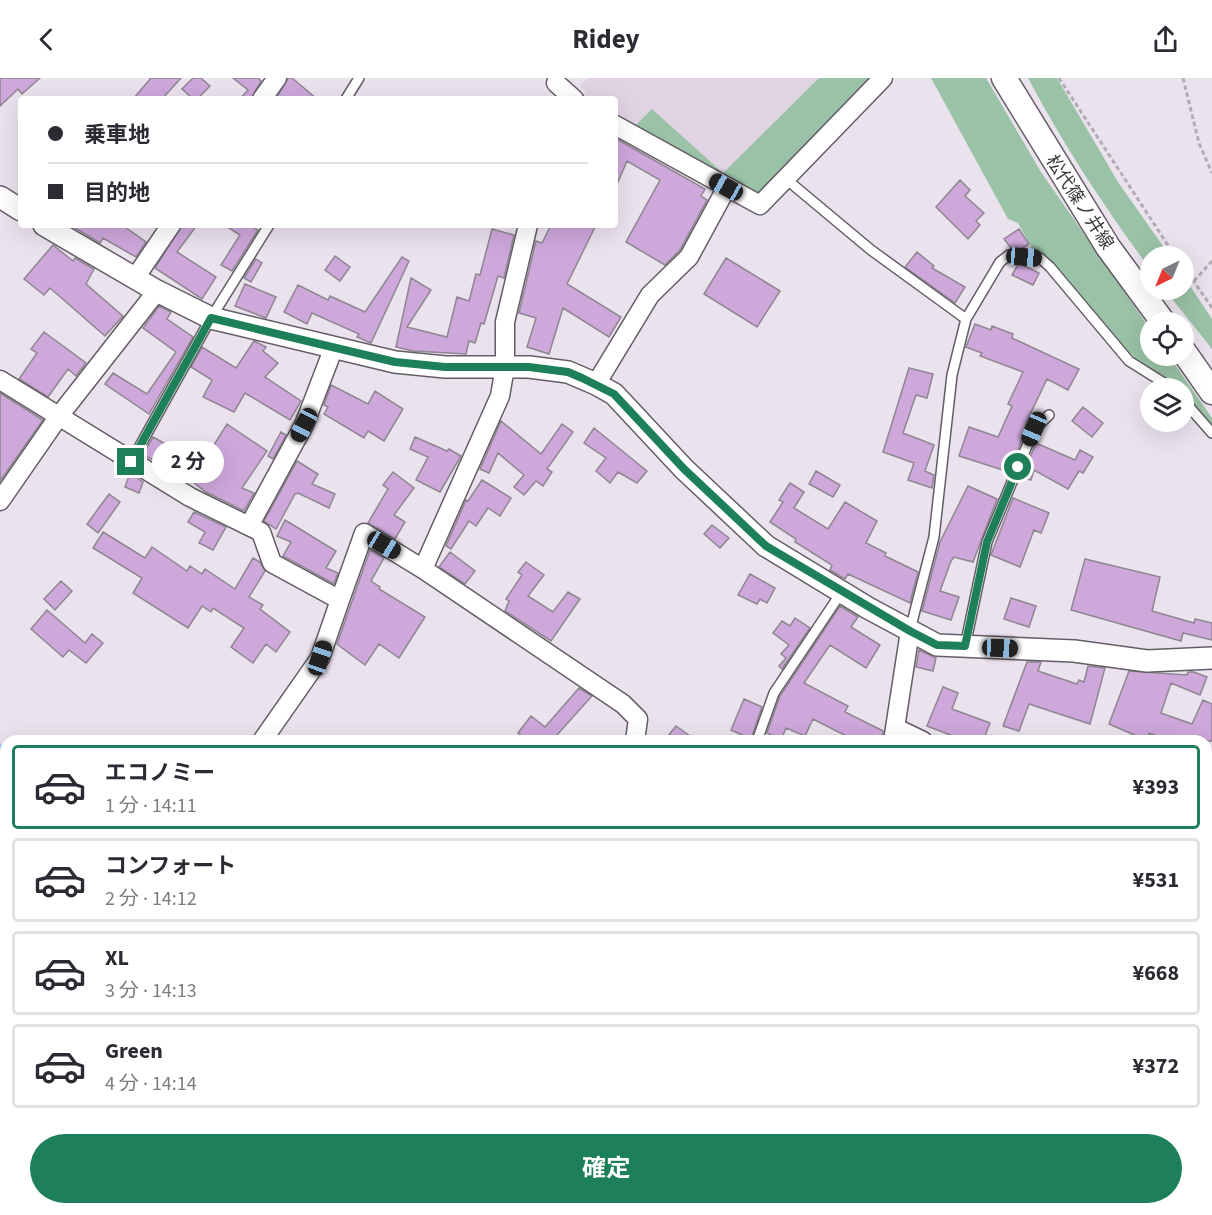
<!DOCTYPE html>
<html lang="ja">
<head>
<meta charset="utf-8">
<style>
  :root { --surface:#fff; --page:#f2f2f3; --text:#2b2b33; --muted:#7c7c81; --line:#e1e1e2; --accent:#1d8058 }
  body { margin:0; font-family:"Source Sans 3","Noto Sans JP",sans-serif; background:var(--page); color:var(--text); height:100vh; display:flex; flex-direction:column; font-size:22px; white-space:nowrap }
  * { box-sizing:border-box; margin:0 }
  p { font-size:20px; color:var(--muted) }
  .icon { flex:none; width:33px; height:33px; fill:none; stroke:currentColor; stroke-width:2; stroke-linecap:round; stroke-linejoin:round }
  .map { position:relative; flex:1; overflow:hidden }
  .drawer { position:absolute; left:0px; top:657px; width:1212px; height:480px; display:flex; flex-direction:column; background:var(--surface); border-radius:18px 18px 0 0; box-shadow:0 6px 24px #0002 }
  .drawer>* { flex:none }
  .guide { position:absolute; left:18px; top:18px; width:600px; height:132px; border-radius:6px; box-shadow:0 6px 24px #0002; display:grid; align-content:center; height:132px; padding:0 30px; background:var(--surface) }
  .needle { width:39px; rotate:223deg }
  .controls { position:absolute; left:1140px; top:168px; display:grid; gap:12px }
  .controls a { display:grid; place-items:center; width:54px; height:54px; border-radius:50%; background:var(--surface); box-shadow:0 6px 24px #0002; font-size:30px }
  .end { position:absolute; width:27px; height:27px; margin:-14px; border:8px solid #1d8058; background:#fff; box-shadow:0 0 0 3px #fff }
  .from { border-radius:50% }
  .bubble { position:absolute; height:42px; border-radius:21px; background:var(--surface); box-shadow:0 6px 24px #0002; font-size:20px; font-weight:700; line-height:42px; text-align:center }
  .car { position:absolute; width:18px; height:36px; margin:-18px -9px; border-radius:8px; box-shadow:0 0 4px 2px #0007; background:linear-gradient(#222 24%,#8ab4d8 0 40%,#222 0 76%,#8ab4d8 0 86%,#222 0) }
  .guide b { display:flex; align-items:center; gap:21px; height:57px; font-size:22px }
  .guide b+b { border-top:2px solid var(--line) }
  .guide i { width:15px; height:15px; background:var(--text) }
  ul { padding:10px 0 0; list-style:none }
  li { display:flex; align-items:center; gap:18px; height:84px; margin:0 12px 9px; padding:0 18px; border:3px solid var(--line); border-radius:6px }
  li div { flex:1 }
  li b { display:block; font-size:22px }
  li em { font-style:normal; font-weight:700 }
  li.selected { border-color:var(--accent) }
  li>.icon { width:54px; height:54px; stroke-width:1.5 }
  .action { display:flex; gap:12px; margin-top:auto; padding:12px 30px }
  .action a { flex:1; height:69px; border-radius:36px; background:var(--accent); color:#fff; font-size:24px; font-weight:700; line-height:69px; text-align:center }
  header { display:flex; justify-content:space-between; align-items:center; height:78px; padding:0 30px; background:var(--surface); font-size:27px; font-weight:700 }
  .map>svg:first-child { display:block }
  .built { fill:#e0d3e4 }
  .green { fill:#9ac2a6 }
  .lines { fill:none; stroke-linecap:round; stroke-linejoin:round }
  .stream { stroke:#b0cbf6; stroke-width:5 }
  .building { fill:#cea7db; stroke:#8e8690; stroke-width:1.5 }
  .service-casing { stroke:#645d66; stroke-width:12 }
  .minor-casing { stroke:#645d66; stroke-width:21 }
  .tertiary-casing { stroke:#645d66; stroke-width:24 }
  .secondary-casing { stroke:#645d66; stroke-width:27 }
  .path { stroke:#b3acb5; stroke-width:3; stroke-dasharray:4.5 3; stroke-linecap:butt }
  .service { stroke:#fff; stroke-width:9 }
  .minor { stroke:#fff; stroke-width:18 }
  .tertiary { stroke:#fff; stroke-width:21 }
  .secondary { stroke:#fff; stroke-width:24 }
  .route { stroke:#1d8058; stroke-width:8 }
  .labels { text-anchor:middle; stroke-width:4.5; stroke-linejoin:round; paint-order:stroke }
  .street-label { font-size:18px; fill:#3d3a3e; stroke:#fff }
</style>
</head>
<body>
<header><svg class="icon" aria-label="back" viewBox="0 0 24 24"><path d="M15 5l-7 7 7 7"/></svg>Ridey<svg class="icon" aria-label="share" viewBox="0 0 24 24"><path d="M12 15V3M7 8l5-5 5 5M5 13v7h14v-7"/></svg></header>
<div class="map">
<svg width="1212" height="1137" viewBox="0 0 1212 1137">
  <rect width="100%" height="100%" fill="#eae2ed"/>
  <path class="built" d="M589,0H876L757,121L615,43V21H585L582,18L586,14L580,7Z"/>
  <path class="green" d="M819,0H876L757,121L631,52L652,31L723,95Z
    M931,0H986L1041,94L1150,251V278H1169L1212,340V352L1184,325V310H1168L1118,264L1045,177L1034,174L1018,145L1008,141Z
    M1028,0H1057L1118,104L1170,178H1150V191C1105,130 1064,68 1028,0Z
    M1184,199L1212,241V271L1165,212H1184Z"/>
  <g class="lines">
    <path class="stream" d="M0,668L6,673"/>
  </g>
  <path class="building" d="M0,0H40L22,16L18,11L0,28Z
    M151,0H181L162,21H133Z
    M193,0H201L210,8L197,21H193L182,11Z
    M233,0H258L261,3L251,21H240L248,12Z
    M288,0H292L317,21H276Z
    M615,60L705,111L701,118L707,122L680,172L665,187L626,164L660,102L627,83L615,111Z
    M960,102L970,112L965,118L984,135L976,143L980,147L968,161L936,129Z
    M70,147H122L146,164L136,179L103,160L100,165Z
    M182,147H197L177,174L216,199L202,221L155,190Z
    M224,147H249L258,152L232,193L221,187L240,157Z
    M551,147H596L567,206L621,239L609,259L563,230L549,276L527,269L536,240L519,235L536,163L542,165Z
    M492,151L514,157L504,200L498,198L484,246L481,245L475,265L469,263L466,276L413,273L396,269L411,200L431,212L407,249L447,259L457,219L469,223L476,196L480,197Z
    M1019,151L1029,166L1021,171L1011,170L1004,161Z
    M53,167L73,183L75,180L94,191L86,206L123,238L105,258L50,210L44,217L24,201Z
    M917,174L934,188L932,190L965,209L955,225L905,189Z
    M335,178L350,189L340,203L325,192Z
    M402,179L409,183L371,265L357,259L359,256L312,235L307,246L284,234L298,207L328,222L330,218L365,234Z
    M726,180L780,213L757,249L704,216Z
    M256,181L262,185L251,204L244,200Z
    M1019,185L1039,195L1033,207L1012,197Z
    M245,206L276,219L266,240L235,228Z
    M159,228L171,234L167,241L193,259L149,336L105,306L113,295L147,316L176,274L143,250Z
    M975,246L991,252L992,248L1013,256L1012,260L1079,291L1068,312L1047,301L1026,345L1023,359L1009,394L959,378L969,349L998,359L1012,328L1008,326L1023,294L980,278L982,275L966,269Z
    M44,254L86,285L76,298L68,291L48,319L19,301L37,275L31,271Z
    M254,263L266,269L263,273L278,285L265,299L301,323L290,342L245,315L234,334L203,319L212,302L191,289L202,269L236,290Z
    M909,290L933,296L927,320L916,317L903,355L934,367L925,393L934,397L932,410L908,402L914,385L883,374Z
    M331,307L368,326L375,313L403,331L384,363L368,353L364,360L324,336L328,329L324,327Z
    M0,315L43,342L0,403Z
    M1083,329L1103,345L1092,359L1072,343Z
    M501,343L541,376L562,346L573,354L547,391L552,394L543,408L536,403L524,417L514,409L524,397L498,375L489,395L480,391Z
    M227,346L267,373L242,410L254,415L244,433L206,414L185,398L143,377L153,359L202,386Z
    M594,350L647,393L637,405L618,394L610,405L596,393L606,380L584,365Z
    M281,354L286,357L273,381L268,378Z
    M415,359L447,373L449,371L461,378L440,414L416,402L428,379L410,371Z
    M1036,365L1075,382L1080,372L1093,379L1083,395L1079,393L1068,411L1034,392L1031,402L1022,399Z
    M297,383L318,396L312,406L335,416L329,430L298,415L295,416L276,451L264,443Z
    M816,393L840,407L833,419L809,406Z
    M393,394L414,410L394,437L405,444L395,461L368,445L388,411L383,407Z
    M130,395L143,404L139,415L125,409Z
    M482,402L511,420L500,438L488,430L476,448L469,443L451,471L446,468L466,422L468,423Z
    M790,405L804,414L794,430L828,451L845,424L877,443L866,465L886,475L885,478L918,494L910,525L848,496L845,501L830,492L832,487L795,464L796,461L770,444L783,424L779,422Z
    M968,408L997,421L973,484L954,479L951,483L940,513L959,519L951,542L922,533L940,464Z
    M109,416L120,424L98,455L87,446Z
    M1013,420L1049,435L1041,455L1034,452L1020,489L991,477Z
    M194,434L226,449L213,472L199,465L205,454L188,444Z
    M285,442L336,473L326,490L338,495L334,506L283,478L291,464L277,458Z
    M712,447L729,460L720,470L704,456Z
    M103,454L145,480L152,469L187,493L190,488L202,496L205,491L235,511L253,480L260,484L265,493L249,519L263,527L260,531L290,554L276,574L266,566L253,585L231,569L244,550L213,530L211,534L202,528L188,550L133,515L142,500L93,470Z
    M370,472L384,480L371,503L380,509L379,511L425,539L399,580L379,566L365,587L337,566Z
    M450,474L475,493L465,506L439,489Z
    M1085,481L1160,499L1152,533L1194,545L1195,541L1212,545V562L1183,555L1181,563L1071,532Z
    M526,484L544,497L528,518L553,534L568,514L580,521L551,563L505,533L509,523L506,521L522,497L518,494Z
    M750,496L775,510L767,525L760,521L757,526L738,517Z
    M61,503L72,513L55,532L44,521Z
    M1011,520L1036,528L1029,549L1004,541Z
    M840,528L858,539L851,549L880,567L866,590L830,567L804,605L848,628L845,634L883,653L882,663H856L813,641L805,658L786,650L781,662L767,655L780,618Z
    M47,532L85,565L92,556L103,565L86,585L69,572L63,579L31,551Z
    M795,540L810,550L782,591L779,588L786,580L781,576L789,567L773,555L782,543L790,548Z
    M919,572L936,580L933,593L916,589Z
    M1027,584H1041L1038,593L1077,606L1079,602L1084,604L1088,588L1105,590L1090,646L1029,626L1019,653L1003,648Z
    M1129,593L1187,597L1188,594H1194L1207,599L1200,617L1171,605L1161,635L1192,646L1203,622L1212,626V663H1169L1149,655L1146,662L1109,646Z
    M943,609L958,615L952,631L990,645L983,663H966L927,648Z
    M579,610L592,618L556,658L562,663H527L518,655L531,638L545,649Z
    M744,621L762,629L751,661L731,652Z
    M676,648L697,663H664Z"/>
  <g class="lines">
    <g class="service-casing">
      <path id="service" d="M346,21L359,0
        M786,101L871,172L966,241
        M1184,323L1212,355
        M131,384L211,240L269,147
        M910,552L934,459L952,297L966,241L1000,184L1009,177L1040,180L1050,189L1129,283L1172,310
        M965,568L987,464L1034,351L1049,337
        M757,663L774,615L841,515
        M549,1137L553,1131"/>
    </g>
    <g class="minor-casing">
      <path id="minor" d="M556,5L574,21
        M262,21L277,0
        M615,47L760,127L883,0
        M528,147L505,244V289L500,318L423,491L623,626L638,641L635,663
        M135,200L171,147
        M0,302L190,419L261,454L272,485L340,522L364,455L423,491
        M596,306L650,217L689,179L727,109
        M0,423L59,338L157,213
        M249,448L304,347L334,269
        M896,650L923,663
        M262,663L320,580L340,522
        M893,663L910,553
        M1206,796L1212,800
        M1206,971L1212,963
        M659,1131L667,1137
        M783,1131L786,1137
        M219,1137L226,1131
        M379,1137V1131
        M719,1137L722,1131
        M1028,1137L1034,1131"/>
    </g>
    <g class="tertiary-casing">
      <path id="tertiary" d="M0,119L21,132
        M44,147L157,213L211,240L395,284L445,289H529L568,294L596,306L614,316L684,391L766,468L868,530L937,567L1074,573L1147,583L1212,580"/>
    </g>
    <g class="secondary-casing">
      <path id="secondary" d="M1004,0L1108,169L1163,244
        M1184,274L1212,314"/>
    </g>
    <path class="path" d="M1059,0L1175,178
      M1183,0L1199,65L1212,95
      M1184,189L1212,230
      M1194,203L1212,183
      M0,1041L6,1033"/>
    <use href="#service" class="service"/>
    <use href="#minor" class="minor"/>
    <use href="#tertiary" class="tertiary"/>
    <use href="#secondary" class="secondary"/>
  </g>
  <g class="lines">
    <path class="route" d="M131,384L211,240L395,284L445,289H529L568,294L582,300L614,316L684,391L766,468L910,553L937,567L965,568L987,464L1018,389"/>
  </g>
  <g class="labels">
    <g class="street-label">
      <text transform="translate(1080 124) rotate(57)" y="6">松代篠ノ井線</text>
    </g>
  </g>
</svg>
<div class="controls">
<a><svg class="needle" viewBox="-14 -14 28 28"><path d="M0-13l5 13h-10z" fill="#e53935"/><path d="M0 13l5-13h-10z" fill="#7c7c81"/></svg></a>
<a><svg class="icon" aria-label="locate" viewBox="0 0 24 24"><circle cx="12" cy="12" r="6"/><path d="M12 2v4M12 18v4M2 12h4M18 12h4"/></svg></a>
<a><svg class="icon" aria-label="layers" viewBox="0 0 24 24"><path d="M12 4l9 5-9 5-9-5zM3 14l9 5 9-5"/></svg></a>
</div>
<i class="end from" style="left:1018px;top:389px"></i>
<i class="end" style="left:131px;top:384px"></i>
<div class="bubble" style="left:152px;top:363px;width:72px">2 分</div>
<i class="car" style="left:726px;top:109px;rotate:299deg"></i>
<i class="car" style="left:1024px;top:179px;rotate:95deg"></i>
<i class="car" style="left:304px;top:347px;rotate:208deg"></i>
<i class="car" style="left:1034px;top:351px;rotate:203deg"></i>
<i class="car" style="left:384px;top:467px;rotate:121deg"></i>
<i class="car" style="left:1000px;top:570px;rotate:92deg"></i>
<i class="car" style="left:320px;top:580px;rotate:19deg"></i>
<div class="guide">
<b><i class="from"></i>乗車地</b>
<b><i></i>目的地</b>
</div>
<section class="drawer">
<ul>
<li class="selected"><svg class="icon" aria-label="car" viewBox="0 0 24 24"><path d="M5 17H2v-5l4-1 3-4h7l3 4 3 1v5h-3M9 17h6M6 11h13"/><circle cx="7" cy="17" r="2"/><circle cx="17" cy="17" r="2"/></svg><div><b>エコノミー</b><p>1 分 · 14:11</p></div><em>¥393</em></li>
<li><svg class="icon" aria-label="car" viewBox="0 0 24 24"><path d="M5 17H2v-5l4-1 3-4h7l3 4 3 1v5h-3M9 17h6M6 11h13"/><circle cx="7" cy="17" r="2"/><circle cx="17" cy="17" r="2"/></svg><div><b>コンフォート</b><p>2 分 · 14:12</p></div><em>¥531</em></li>
<li><svg class="icon" aria-label="car" viewBox="0 0 24 24"><path d="M5 17H2v-5l4-1 3-4h7l3 4 3 1v5h-3M9 17h6M6 11h13"/><circle cx="7" cy="17" r="2"/><circle cx="17" cy="17" r="2"/></svg><div><b>XL</b><p>3 分 · 14:13</p></div><em>¥668</em></li>
<li><svg class="icon" aria-label="car" viewBox="0 0 24 24"><path d="M5 17H2v-5l4-1 3-4h7l3 4 3 1v5h-3M9 17h6M6 11h13"/><circle cx="7" cy="17" r="2"/><circle cx="17" cy="17" r="2"/></svg><div><b>Green</b><p>4 分 · 14:14</p></div><em>¥372</em></li>
</ul>
<div class="action"><a>確定</a></div>
</section>
</div>
</body>
</html>
